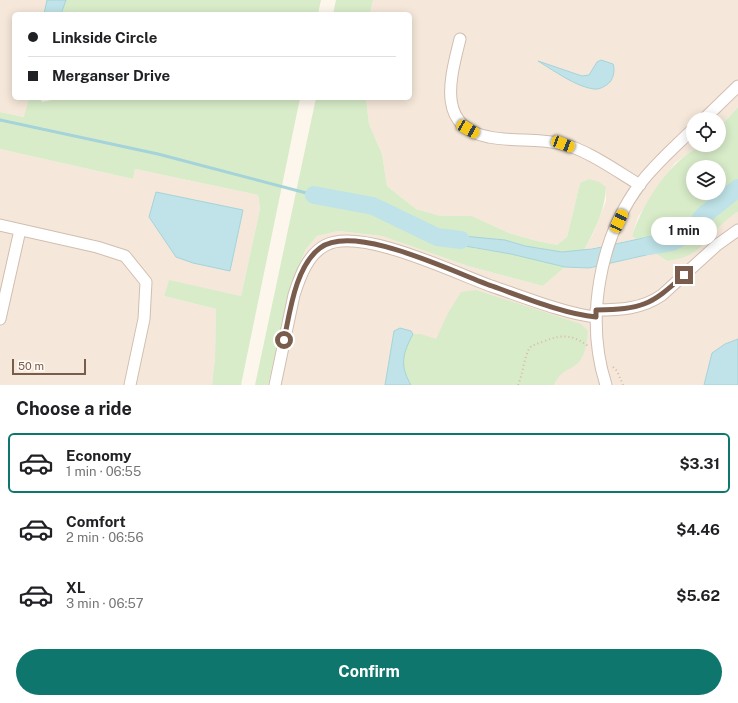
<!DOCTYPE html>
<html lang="en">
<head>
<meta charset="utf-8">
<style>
  :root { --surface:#fff; --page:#f6f6f6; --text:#202124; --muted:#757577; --line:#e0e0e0; --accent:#0f766e }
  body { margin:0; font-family:"Public Sans",sans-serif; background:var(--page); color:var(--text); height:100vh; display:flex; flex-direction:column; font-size:15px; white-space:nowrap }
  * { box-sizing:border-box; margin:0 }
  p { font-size:13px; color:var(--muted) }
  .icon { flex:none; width:22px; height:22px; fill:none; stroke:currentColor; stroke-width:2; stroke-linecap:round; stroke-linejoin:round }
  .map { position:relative; height:385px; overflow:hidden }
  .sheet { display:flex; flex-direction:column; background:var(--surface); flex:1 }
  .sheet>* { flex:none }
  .banner { position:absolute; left:12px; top:12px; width:400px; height:88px; border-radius:6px; box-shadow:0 2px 10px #0003; display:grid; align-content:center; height:88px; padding:0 16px; background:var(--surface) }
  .tools { position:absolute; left:686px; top:112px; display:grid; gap:8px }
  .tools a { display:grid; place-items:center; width:40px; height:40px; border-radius:50%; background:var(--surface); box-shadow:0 2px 10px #0003; font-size:20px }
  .scale { position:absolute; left:12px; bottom:10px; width:74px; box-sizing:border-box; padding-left:4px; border:2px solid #7a5c4d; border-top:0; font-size:11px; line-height:14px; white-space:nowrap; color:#7a5c4d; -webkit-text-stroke:3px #fffaf3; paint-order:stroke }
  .end { position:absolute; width:18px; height:18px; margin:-9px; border:5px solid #7a5c4d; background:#fff; box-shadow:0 0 0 2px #fff }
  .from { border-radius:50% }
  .bubble { position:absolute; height:28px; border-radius:14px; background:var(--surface); box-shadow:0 2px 10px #0003; font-size:13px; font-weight:700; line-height:28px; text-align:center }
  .car { position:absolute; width:12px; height:24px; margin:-12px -6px; border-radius:5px; box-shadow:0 0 3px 1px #0007; background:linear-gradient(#f5c518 24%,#345 0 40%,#f5c518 0 76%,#345 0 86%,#f5c518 0) }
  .banner b { display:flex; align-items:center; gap:14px; height:38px; font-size:15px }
  .banner b+b { border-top:1px solid var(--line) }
  .banner i { width:10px; height:10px; background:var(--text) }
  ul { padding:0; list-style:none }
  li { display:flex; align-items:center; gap:12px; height:60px; margin:0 8px 6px; padding:0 8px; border:2px solid transparent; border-radius:6px }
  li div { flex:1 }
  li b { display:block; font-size:15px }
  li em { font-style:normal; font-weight:700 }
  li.on { border-color:var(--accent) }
  li>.icon { width:36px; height:36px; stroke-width:1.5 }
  h2 { padding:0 16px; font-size:18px; line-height:48px }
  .primary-button { display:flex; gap:8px; margin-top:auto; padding:8px 16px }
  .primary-button a { flex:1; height:46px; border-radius:24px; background:var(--accent); color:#fff; font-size:16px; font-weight:700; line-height:46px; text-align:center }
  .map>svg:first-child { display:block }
  .residential { fill:#f5e8da }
  .green { fill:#d8ecc9; fill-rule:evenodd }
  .water { fill:#bfe3e8; stroke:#a5d3da }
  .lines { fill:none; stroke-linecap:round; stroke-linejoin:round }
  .stream { stroke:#a5d3da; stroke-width:3 }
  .river { stroke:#bfe3e8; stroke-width:18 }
  .minor-casing { stroke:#d1beb0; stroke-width:13 }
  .path { stroke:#d9b8a5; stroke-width:2; stroke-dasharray:1 3; stroke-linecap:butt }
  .minor { stroke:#fff; stroke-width:11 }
  .route { stroke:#7a5c4d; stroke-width:5 }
</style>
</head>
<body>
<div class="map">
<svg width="738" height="385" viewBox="0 0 738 385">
  <rect width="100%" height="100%" fill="#fdf6ec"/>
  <path class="residential" d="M0,0H47L44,14H14V98H29L25,117L0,112Z
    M373,0H738V107L719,128V119H693V145H703L690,152L675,163L664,178L638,217L632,236L636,239L584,250L594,232L606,201V187L580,183L567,237L557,245L537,241L509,233L472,216H441L416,209L387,186L382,154L369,124L366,98H410V14H370Z
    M0,149L133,179L135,169L258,195L260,209L241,296L169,281L164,296L216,309L215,357L212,385H0Z
    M738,212V385H268L291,284L306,249L317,236L338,231L382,236L468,266L543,286L565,267L589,268L655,253L667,261L711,236L726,219Z"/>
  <path class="green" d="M66,0H321L318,14H61Z
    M336,0H373L370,14H333Z
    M29,98H40L42,102L52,100V98H300L241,385H212L215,357L216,309L164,296L169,280L241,296L260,209L258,195L135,169L133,179L0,149V112L24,117Z
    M316,98H366L369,124L382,154L387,186L416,209L441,216H472L509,233L537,241L557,245L567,237L580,183L589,179L599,182L606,187C605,210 595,230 584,250L562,252L525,246L505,240L481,239L474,248L511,254L565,267L543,286L468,266L382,236L338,231L317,236L306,249L291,284L268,385H255Z
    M738,107V212C719,222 710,242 691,254C685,258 675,259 667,261L655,253L665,248L648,237L636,239L632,236C643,203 670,159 703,145C707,143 715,145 719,145V128ZM693,167H719V193H693Z
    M476,290L581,324L588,331C587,341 586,351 581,359C574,371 562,367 554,385H411C399,365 403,353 413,334H421L436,339L448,313L461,292Z"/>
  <path class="water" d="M47,0H66L61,14H44Z
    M601,60L613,64C615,69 614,77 610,82C606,86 599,90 594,89C576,87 553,70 538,61L582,76L589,75L597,62Z
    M156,192L243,210L230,271L193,263L176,257L149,217Z
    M442,234L505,240L525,246L562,252L592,249L648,237H662L672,242L665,248L655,253L589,268L565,267L511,254L442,242L437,237Z
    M400,328L411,331L413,334C403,353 399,365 411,385H385L394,331Z
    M738,339V385H704L712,353L725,344Z"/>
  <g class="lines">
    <path class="stream" d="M0,120L158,154L314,195"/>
    <path class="river" d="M314,195L373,206L437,237L461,240
      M648,246L672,242L691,232L704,215L738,188"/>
    <g class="minor-casing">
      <path id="minor" d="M460,39C451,76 435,127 489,137C513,142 538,138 562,144C586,149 618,172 640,185
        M704,119L738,86
        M0,225L97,247L125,256L146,282L144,319L130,385
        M596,310C620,310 642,309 662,295L717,245L738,230
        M0,319L20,230
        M275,385L294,295C300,276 308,254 326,245C361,227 455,273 491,286C521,296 566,314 596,317
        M606,385C585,320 599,239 640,184C655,164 675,147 693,129"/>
    </g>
    <path class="path" d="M613,367L617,371L623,385
      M518,385C523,374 524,358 529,349C531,345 537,344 542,342C560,335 571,333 588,346"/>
    <use href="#minor" class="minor"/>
  </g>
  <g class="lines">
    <path class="route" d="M284,340C290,312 295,267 320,248C354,222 455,273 492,286C523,297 564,314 596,317V310C642,309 650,306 684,275"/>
  </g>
</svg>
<div class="tools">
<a><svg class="icon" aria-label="locate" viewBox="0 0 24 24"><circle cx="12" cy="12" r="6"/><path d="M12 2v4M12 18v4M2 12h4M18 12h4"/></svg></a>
<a><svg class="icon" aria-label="layers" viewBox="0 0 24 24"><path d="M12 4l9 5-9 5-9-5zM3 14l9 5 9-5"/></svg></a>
</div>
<div class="scale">50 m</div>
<i class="end from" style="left:284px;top:340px"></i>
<i class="end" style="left:684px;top:275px"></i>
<div class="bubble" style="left:651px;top:217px;width:66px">1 min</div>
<i class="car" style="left:468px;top:129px;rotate:120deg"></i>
<i class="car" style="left:563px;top:144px;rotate:111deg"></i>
<i class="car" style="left:619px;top:221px;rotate:25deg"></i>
<div class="banner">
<b><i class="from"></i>Linkside Circle</b>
<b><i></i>Merganser Drive</b>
</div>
</div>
<section class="sheet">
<h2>Choose a ride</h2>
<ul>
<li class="on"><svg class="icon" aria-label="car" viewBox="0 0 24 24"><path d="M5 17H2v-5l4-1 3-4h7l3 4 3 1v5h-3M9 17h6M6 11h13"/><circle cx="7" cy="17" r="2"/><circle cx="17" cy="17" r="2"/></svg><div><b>Economy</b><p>1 min · 06:55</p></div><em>$3.31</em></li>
<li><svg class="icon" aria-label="car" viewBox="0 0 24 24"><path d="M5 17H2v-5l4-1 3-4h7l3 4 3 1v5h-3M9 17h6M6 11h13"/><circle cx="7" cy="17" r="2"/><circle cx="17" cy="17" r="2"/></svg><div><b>Comfort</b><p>2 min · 06:56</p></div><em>$4.46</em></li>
<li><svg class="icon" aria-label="car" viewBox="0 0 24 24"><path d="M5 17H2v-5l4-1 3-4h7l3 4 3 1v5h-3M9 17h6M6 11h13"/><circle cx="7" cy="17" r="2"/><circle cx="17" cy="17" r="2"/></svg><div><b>XL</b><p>3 min · 06:57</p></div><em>$5.62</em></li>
</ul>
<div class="primary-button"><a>Confirm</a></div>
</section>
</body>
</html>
